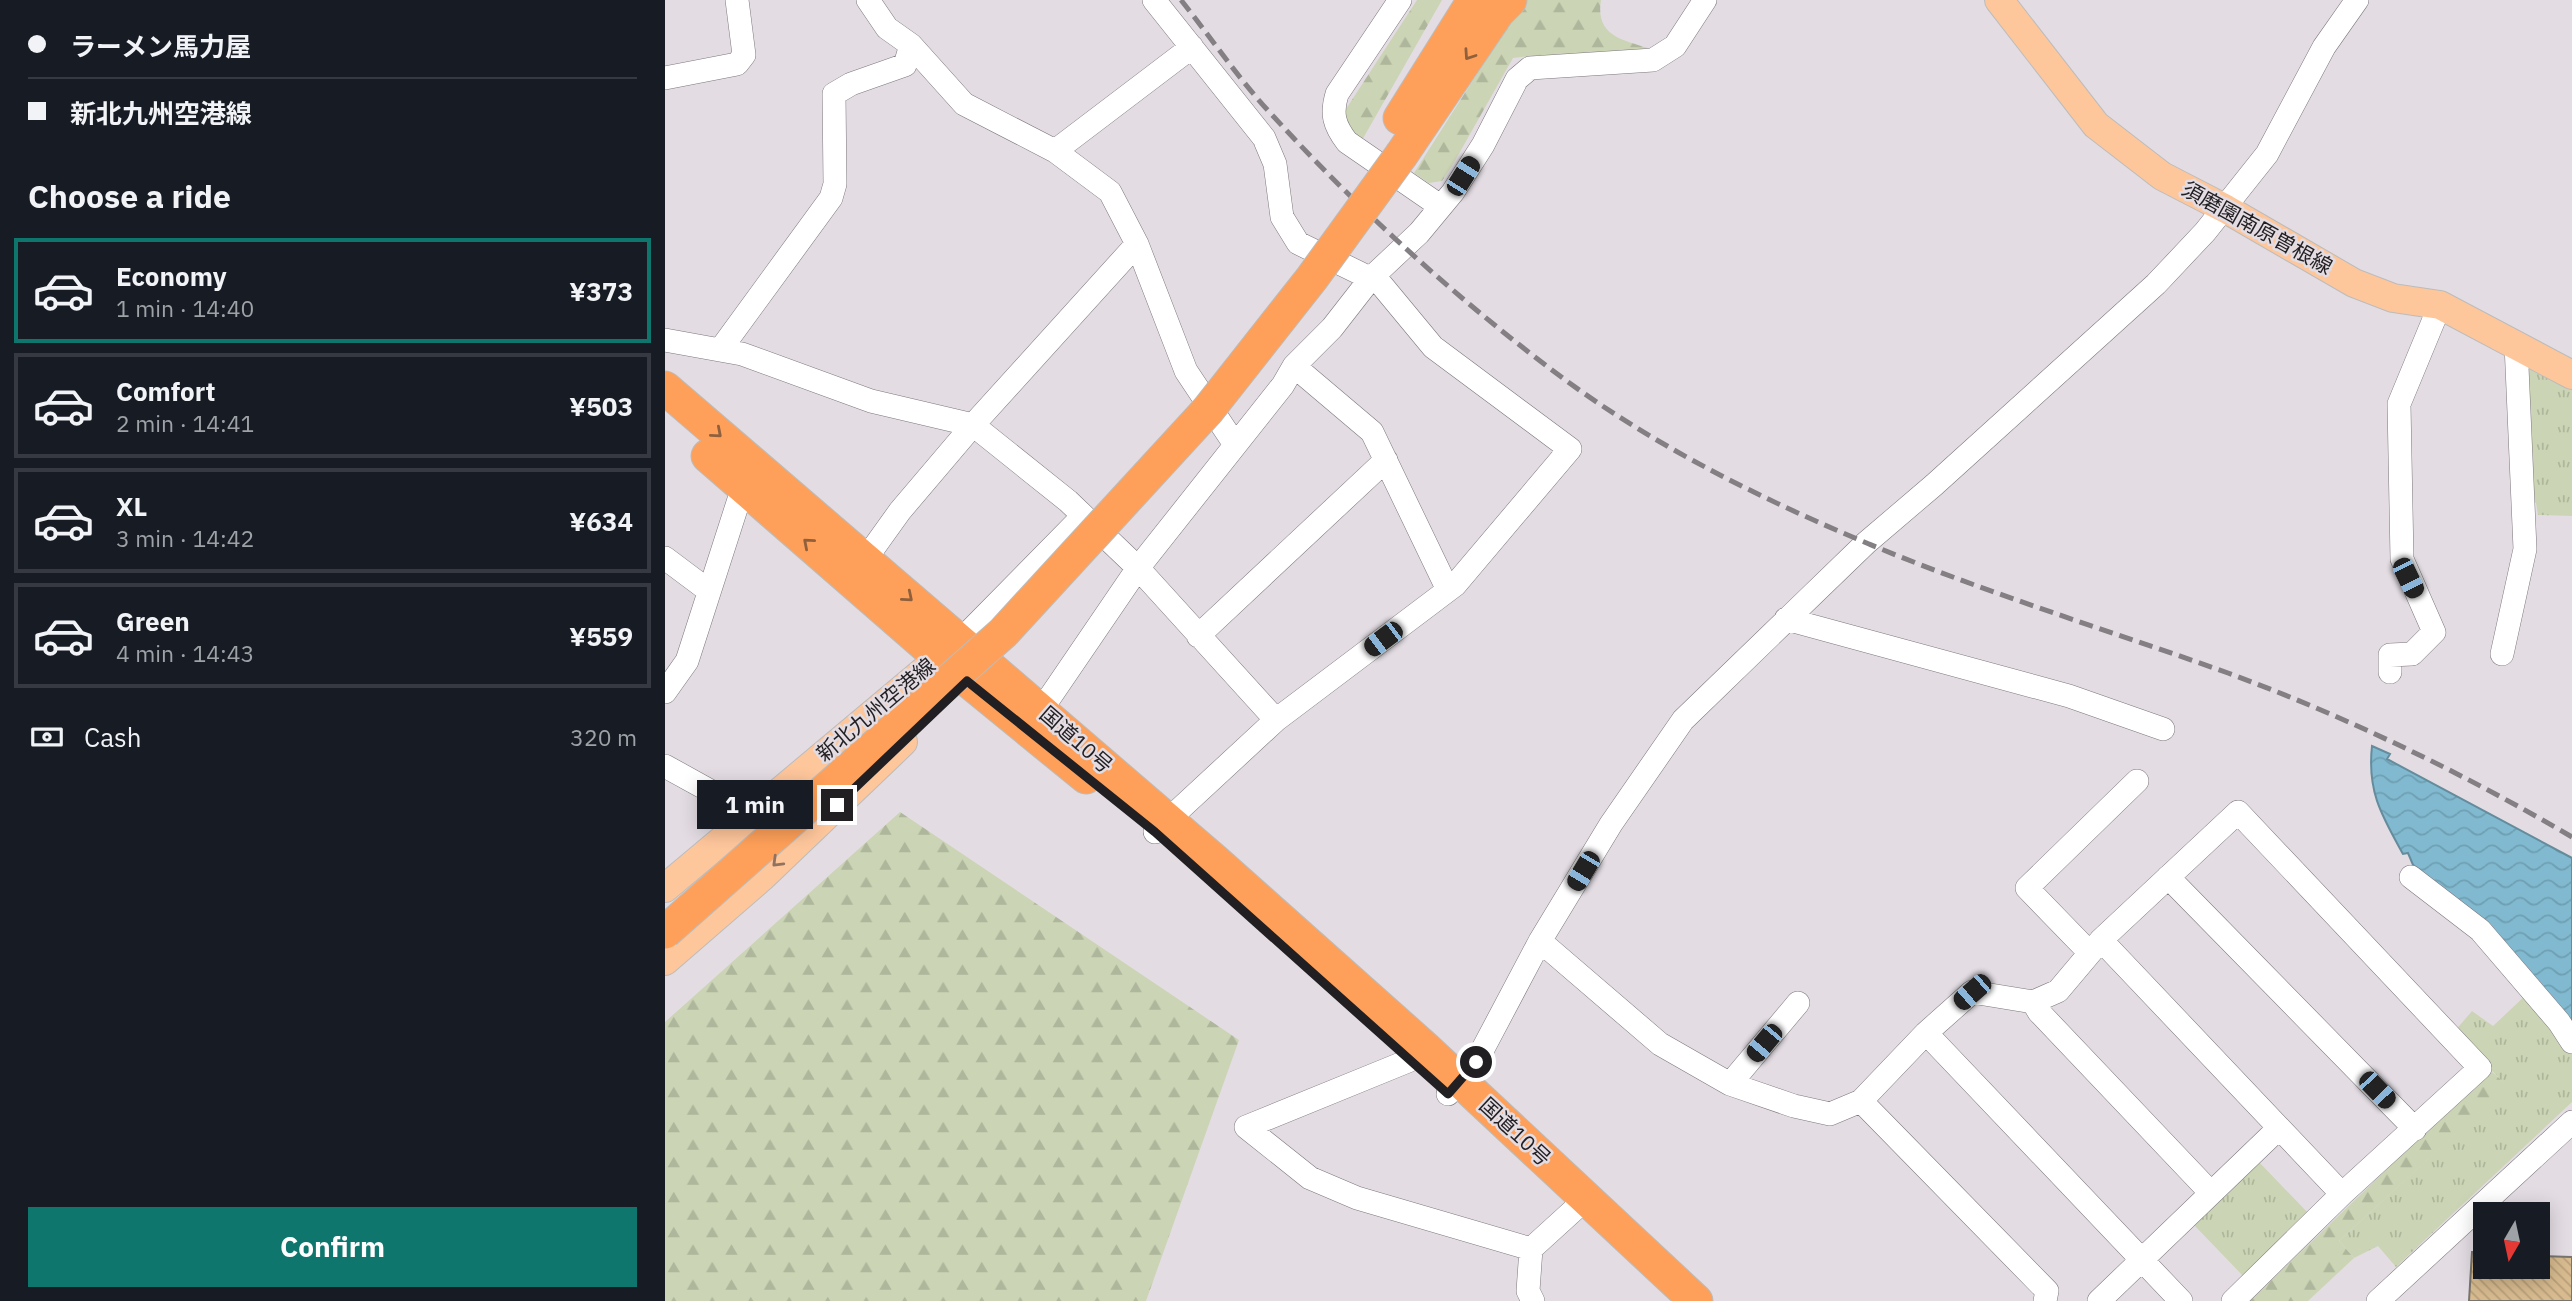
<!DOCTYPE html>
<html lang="en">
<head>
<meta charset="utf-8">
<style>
  :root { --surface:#171b24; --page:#242831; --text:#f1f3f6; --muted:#9ea1a6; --line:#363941; --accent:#0f766e }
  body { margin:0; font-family:"IBM Plex Sans","Noto Sans JP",sans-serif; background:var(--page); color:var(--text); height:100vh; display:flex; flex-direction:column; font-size:26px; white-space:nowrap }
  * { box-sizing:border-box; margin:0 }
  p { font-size:23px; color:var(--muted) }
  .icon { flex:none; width:38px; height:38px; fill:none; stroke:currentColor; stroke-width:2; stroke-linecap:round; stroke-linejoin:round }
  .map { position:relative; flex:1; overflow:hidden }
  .side { display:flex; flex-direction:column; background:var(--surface); width:665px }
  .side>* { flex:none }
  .banner { display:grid; align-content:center; height:154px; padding:0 28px; background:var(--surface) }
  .needle { width:46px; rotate:189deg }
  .controls { position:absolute; left:1808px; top:1202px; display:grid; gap:14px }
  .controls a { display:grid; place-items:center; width:77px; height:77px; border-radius:0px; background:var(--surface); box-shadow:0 4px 18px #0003; font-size:35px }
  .end { position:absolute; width:32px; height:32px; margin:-16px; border:9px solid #211f21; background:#fff; box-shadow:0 0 0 4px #fff }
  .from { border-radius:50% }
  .bubble { position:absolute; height:49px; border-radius:0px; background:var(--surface); box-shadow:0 4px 18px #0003; font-size:23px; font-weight:800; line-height:49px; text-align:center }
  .car { position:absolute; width:21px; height:42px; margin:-21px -10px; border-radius:9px; box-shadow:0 0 5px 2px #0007; background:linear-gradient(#222 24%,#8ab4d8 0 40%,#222 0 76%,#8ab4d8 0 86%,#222 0) }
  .banner b { display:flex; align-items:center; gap:24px; height:66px; font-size:26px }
  .banner b+b { border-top:2px solid var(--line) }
  .banner i { width:18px; height:18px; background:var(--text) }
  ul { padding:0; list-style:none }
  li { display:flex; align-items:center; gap:21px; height:105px; margin:0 14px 10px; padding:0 14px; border:4px solid var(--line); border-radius:0px }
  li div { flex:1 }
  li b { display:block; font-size:26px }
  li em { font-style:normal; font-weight:800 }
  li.current { border-color:var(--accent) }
  li>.icon { width:63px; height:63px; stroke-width:1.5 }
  h2 { padding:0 28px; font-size:32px; line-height:84px }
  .pay { display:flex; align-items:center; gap:18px; height:77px; padding:0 28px; font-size:26px }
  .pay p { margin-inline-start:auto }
  .cta { display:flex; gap:14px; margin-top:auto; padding:14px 28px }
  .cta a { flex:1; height:80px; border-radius:0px; background:var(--accent); color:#fff; font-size:28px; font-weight:800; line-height:80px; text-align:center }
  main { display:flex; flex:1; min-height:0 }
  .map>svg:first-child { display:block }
  .grass { fill:url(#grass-tufts) }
  .forest { fill:url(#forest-firs) }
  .water { fill:url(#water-waves); stroke:#648c9c; stroke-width:2 }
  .building { fill:url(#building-back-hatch); stroke:#78746e; stroke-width:2 }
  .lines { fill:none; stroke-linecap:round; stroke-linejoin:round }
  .minor-casing { stroke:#7c777c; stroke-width:24 }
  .major-casing { stroke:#bcbcbc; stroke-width:30 }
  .highway-casing { stroke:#bcbcbc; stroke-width:35 }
  .minor { stroke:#fff; stroke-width:23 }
  .major { stroke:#fec69b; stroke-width:28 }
  .highway { stroke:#fea059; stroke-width:33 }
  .rail { stroke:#837f83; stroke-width:5; stroke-dasharray:14 7; stroke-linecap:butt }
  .highway-bridge-casing { stroke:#bcbcbc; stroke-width:35; stroke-linecap:butt }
  .highway-bridge { stroke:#fea059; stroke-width:33 }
  .oneway { stroke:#90603d }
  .oneway2 { stroke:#90725e }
  .route { stroke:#211f21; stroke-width:9 }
  .labels { text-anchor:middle; stroke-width:5; stroke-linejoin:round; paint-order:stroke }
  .street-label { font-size:21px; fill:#211f21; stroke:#e3dde3 }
</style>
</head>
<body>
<main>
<section class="side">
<div class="banner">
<b><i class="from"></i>ラーメン馬力屋</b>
<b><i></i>新北九州空港線</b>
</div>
<h2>Choose a ride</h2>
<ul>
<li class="current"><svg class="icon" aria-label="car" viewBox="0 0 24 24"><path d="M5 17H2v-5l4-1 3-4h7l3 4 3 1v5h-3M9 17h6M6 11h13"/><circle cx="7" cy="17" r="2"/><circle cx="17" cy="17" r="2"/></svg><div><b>Economy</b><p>1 min · 14:40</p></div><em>¥373</em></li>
<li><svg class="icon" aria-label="car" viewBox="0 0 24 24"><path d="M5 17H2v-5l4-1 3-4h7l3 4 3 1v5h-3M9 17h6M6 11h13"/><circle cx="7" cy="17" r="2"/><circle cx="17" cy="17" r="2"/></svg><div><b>Comfort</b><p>2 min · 14:41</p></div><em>¥503</em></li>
<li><svg class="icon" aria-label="car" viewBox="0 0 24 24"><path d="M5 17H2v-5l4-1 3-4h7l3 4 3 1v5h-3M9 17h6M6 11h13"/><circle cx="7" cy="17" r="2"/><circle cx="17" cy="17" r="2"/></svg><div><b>XL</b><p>3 min · 14:42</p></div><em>¥634</em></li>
<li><svg class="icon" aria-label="car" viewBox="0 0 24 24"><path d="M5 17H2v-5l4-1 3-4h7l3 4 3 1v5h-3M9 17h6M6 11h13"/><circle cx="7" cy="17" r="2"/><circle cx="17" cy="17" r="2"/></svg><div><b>Green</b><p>4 min · 14:43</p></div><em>¥559</em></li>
</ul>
<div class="pay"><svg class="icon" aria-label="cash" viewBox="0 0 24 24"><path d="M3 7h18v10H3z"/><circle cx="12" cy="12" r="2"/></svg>Cash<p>320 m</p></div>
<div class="cta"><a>Confirm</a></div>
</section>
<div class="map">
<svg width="1907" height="1301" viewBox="0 0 1907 1301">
  <defs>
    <pattern id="grass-tufts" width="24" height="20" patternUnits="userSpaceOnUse" patternTransform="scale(1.75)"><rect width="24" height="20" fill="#cbd5b5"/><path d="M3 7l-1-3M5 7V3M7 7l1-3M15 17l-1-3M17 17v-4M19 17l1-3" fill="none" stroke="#aeb69b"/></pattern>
    <pattern id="forest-firs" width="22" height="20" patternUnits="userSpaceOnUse" patternTransform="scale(1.75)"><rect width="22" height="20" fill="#cbd5b5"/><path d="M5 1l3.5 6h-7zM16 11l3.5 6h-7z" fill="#aeb69b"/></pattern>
    <pattern id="water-waves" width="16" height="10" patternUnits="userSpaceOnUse" patternTransform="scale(1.75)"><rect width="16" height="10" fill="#81bad0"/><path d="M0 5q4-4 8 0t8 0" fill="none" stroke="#6f9fb2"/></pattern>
    <pattern id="building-back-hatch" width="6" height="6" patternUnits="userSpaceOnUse" patternTransform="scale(1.75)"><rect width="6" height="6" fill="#d8bb8f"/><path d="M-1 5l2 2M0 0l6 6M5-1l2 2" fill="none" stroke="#b9a07b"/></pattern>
  </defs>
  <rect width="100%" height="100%" fill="#e3dde3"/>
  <path class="grass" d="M1862,365L1907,389V516L1873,515L1871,503L1864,501Z
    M1863,993L1907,1048V1102L1731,1267L1713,1246L1689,1258L1674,1241L1842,1086L1789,1032L1807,1011L1828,1026Z
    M1593,1161L1646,1216L1580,1278L1528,1224Z"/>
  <path class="forest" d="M752,0H777L696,142L679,123V112Z
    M859,0H936C930,36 958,40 983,48C939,57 893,52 848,58L787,166L777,181L764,183L749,173Z
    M235,812L574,1040L481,1301H0V1022Z
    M1825,1070L1843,1086L1674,1241L1689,1258L1643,1301H1585Z"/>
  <path class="water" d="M1707,746L1725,754L1722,759L1907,858V1026L1751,872L1743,853L1738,854C1717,816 1702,792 1707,746Z"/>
  <path class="building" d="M1807,1252L1820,1253V1267H1872V1256L1907,1257V1301H1804Z"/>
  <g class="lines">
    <g class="minor-casing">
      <path id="minor" d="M203,0L222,28L246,45L299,104L390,151L445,192L472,244L521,371L569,443
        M489,0L599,138L610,164L617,217L633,243L715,283L768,347L905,449L790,585L611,720L490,832
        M735,0L672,94C666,114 669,125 682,142L775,206
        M0,78L72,64L79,55L72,0
        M390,151L527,47
        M0,340L77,354L206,401L308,425L403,501L473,568L611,720
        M55,350L166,198L170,184L169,94L186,84L240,65L246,45
        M629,366L707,432L783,590
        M0,558L44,591
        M192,571L235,511L308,425L472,244
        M1121,619L1404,696L1498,729
        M533,636L721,460
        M295,641L418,516
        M1837,654L1860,549L1851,344
        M1725,672V655L1747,654L1769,632L1737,559L1734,404L1775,305
        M0,692L22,661L78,487L87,477
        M380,713L383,700L473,568L618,385L629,366L667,328L706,278L754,233L788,192L818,145L852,79L865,68L988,60L1010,46L1040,0
        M0,766L47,792L75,823
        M1503,877L1750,1129
        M1746,877L1815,930L1894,1022L1907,1042
        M1436,940L1677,1194
        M875,941L995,1044L1065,1084L1129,1106L1165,1114L1196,1101L1261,1033L1307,992L1368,1002L1393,991L1436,940L1573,812L1815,1068L1677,1194L1568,1301
        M1425,953L1362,888L1472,781
        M1368,1002L1374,1012L1546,1193
        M1261,1033L1516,1301
        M743,1061L581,1127L645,1178L692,1198L866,1249
        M1065,1084L1133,1003
        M783,1094L811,1062L875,941L946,824L1018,720L1201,543L1269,485L1491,284L1540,232L1602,154L1659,47L1692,0
        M1196,1101L1382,1291L1380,1301
        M868,1301L863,1291L866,1249L922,1198
        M1434,1301L1614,1128
        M1713,1301L1907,1122"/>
    </g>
    <g class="major-casing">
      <path id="major" d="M1334,0L1431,125L1497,176L1561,209L1689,283L1728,298L1775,305L1907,375
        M0,888L290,645
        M0,961L98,876L238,742"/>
    </g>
    <g class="highway-casing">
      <path id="highway" d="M735,118L809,0
        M737,154L833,12L845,0
        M0,388L550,861L760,1048L1031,1301
        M43,456L274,657L421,777"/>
    </g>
    <use href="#minor" class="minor"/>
    <use href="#major" class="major"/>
    <use href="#highway" class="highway"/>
    <path class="rail" d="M516,0C547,39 575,81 609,117C694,210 791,298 891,373C985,444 1096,499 1204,544C1321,593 1443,630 1563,673C1682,717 1798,773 1907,837"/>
    <g class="highway-bridge-casing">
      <path id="highway-bridge" d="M0,932L338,633L543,410L647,278L737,154"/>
    </g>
    <use href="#highway-bridge" class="highway-bridge"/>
  </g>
  <defs><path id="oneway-chevron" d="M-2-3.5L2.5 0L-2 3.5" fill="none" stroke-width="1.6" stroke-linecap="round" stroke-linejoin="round" transform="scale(1.75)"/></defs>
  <g class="oneway">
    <use href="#oneway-chevron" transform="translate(804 55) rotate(124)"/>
    <use href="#oneway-chevron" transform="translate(52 433) rotate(41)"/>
    <use href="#oneway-chevron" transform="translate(143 543) rotate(-139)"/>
    <use href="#oneway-chevron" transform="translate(243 597) rotate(40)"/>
  </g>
  <use class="oneway2" href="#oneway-chevron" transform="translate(112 862) rotate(136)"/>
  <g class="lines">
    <path class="route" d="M172,805L302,681L490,832L783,1094L811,1062"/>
  </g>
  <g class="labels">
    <g class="street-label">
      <text transform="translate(1592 228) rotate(29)" y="7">須磨園南原曽根線</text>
      <text transform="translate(211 710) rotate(-40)" y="7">新北九州空港線</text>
      <text transform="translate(411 740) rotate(41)" y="7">国道10号</text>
      <text transform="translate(850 1132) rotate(43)" y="7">国道10号</text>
    </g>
  </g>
</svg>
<div class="controls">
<a><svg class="needle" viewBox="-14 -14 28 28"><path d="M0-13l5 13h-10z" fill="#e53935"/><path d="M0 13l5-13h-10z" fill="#9ea1a6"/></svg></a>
</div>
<i class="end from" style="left:811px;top:1062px"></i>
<i class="end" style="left:172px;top:805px"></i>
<div class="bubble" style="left:32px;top:780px;width:116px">1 min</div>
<i class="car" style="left:798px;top:176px;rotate:32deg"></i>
<i class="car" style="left:1743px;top:578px;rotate:154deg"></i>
<i class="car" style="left:718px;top:639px;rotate:233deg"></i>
<i class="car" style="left:918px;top:871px;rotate:211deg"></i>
<i class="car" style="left:1307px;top:992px;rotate:229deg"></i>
<i class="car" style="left:1099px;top:1043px;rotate:220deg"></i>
<i class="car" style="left:1712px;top:1090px;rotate:136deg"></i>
</div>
</main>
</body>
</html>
